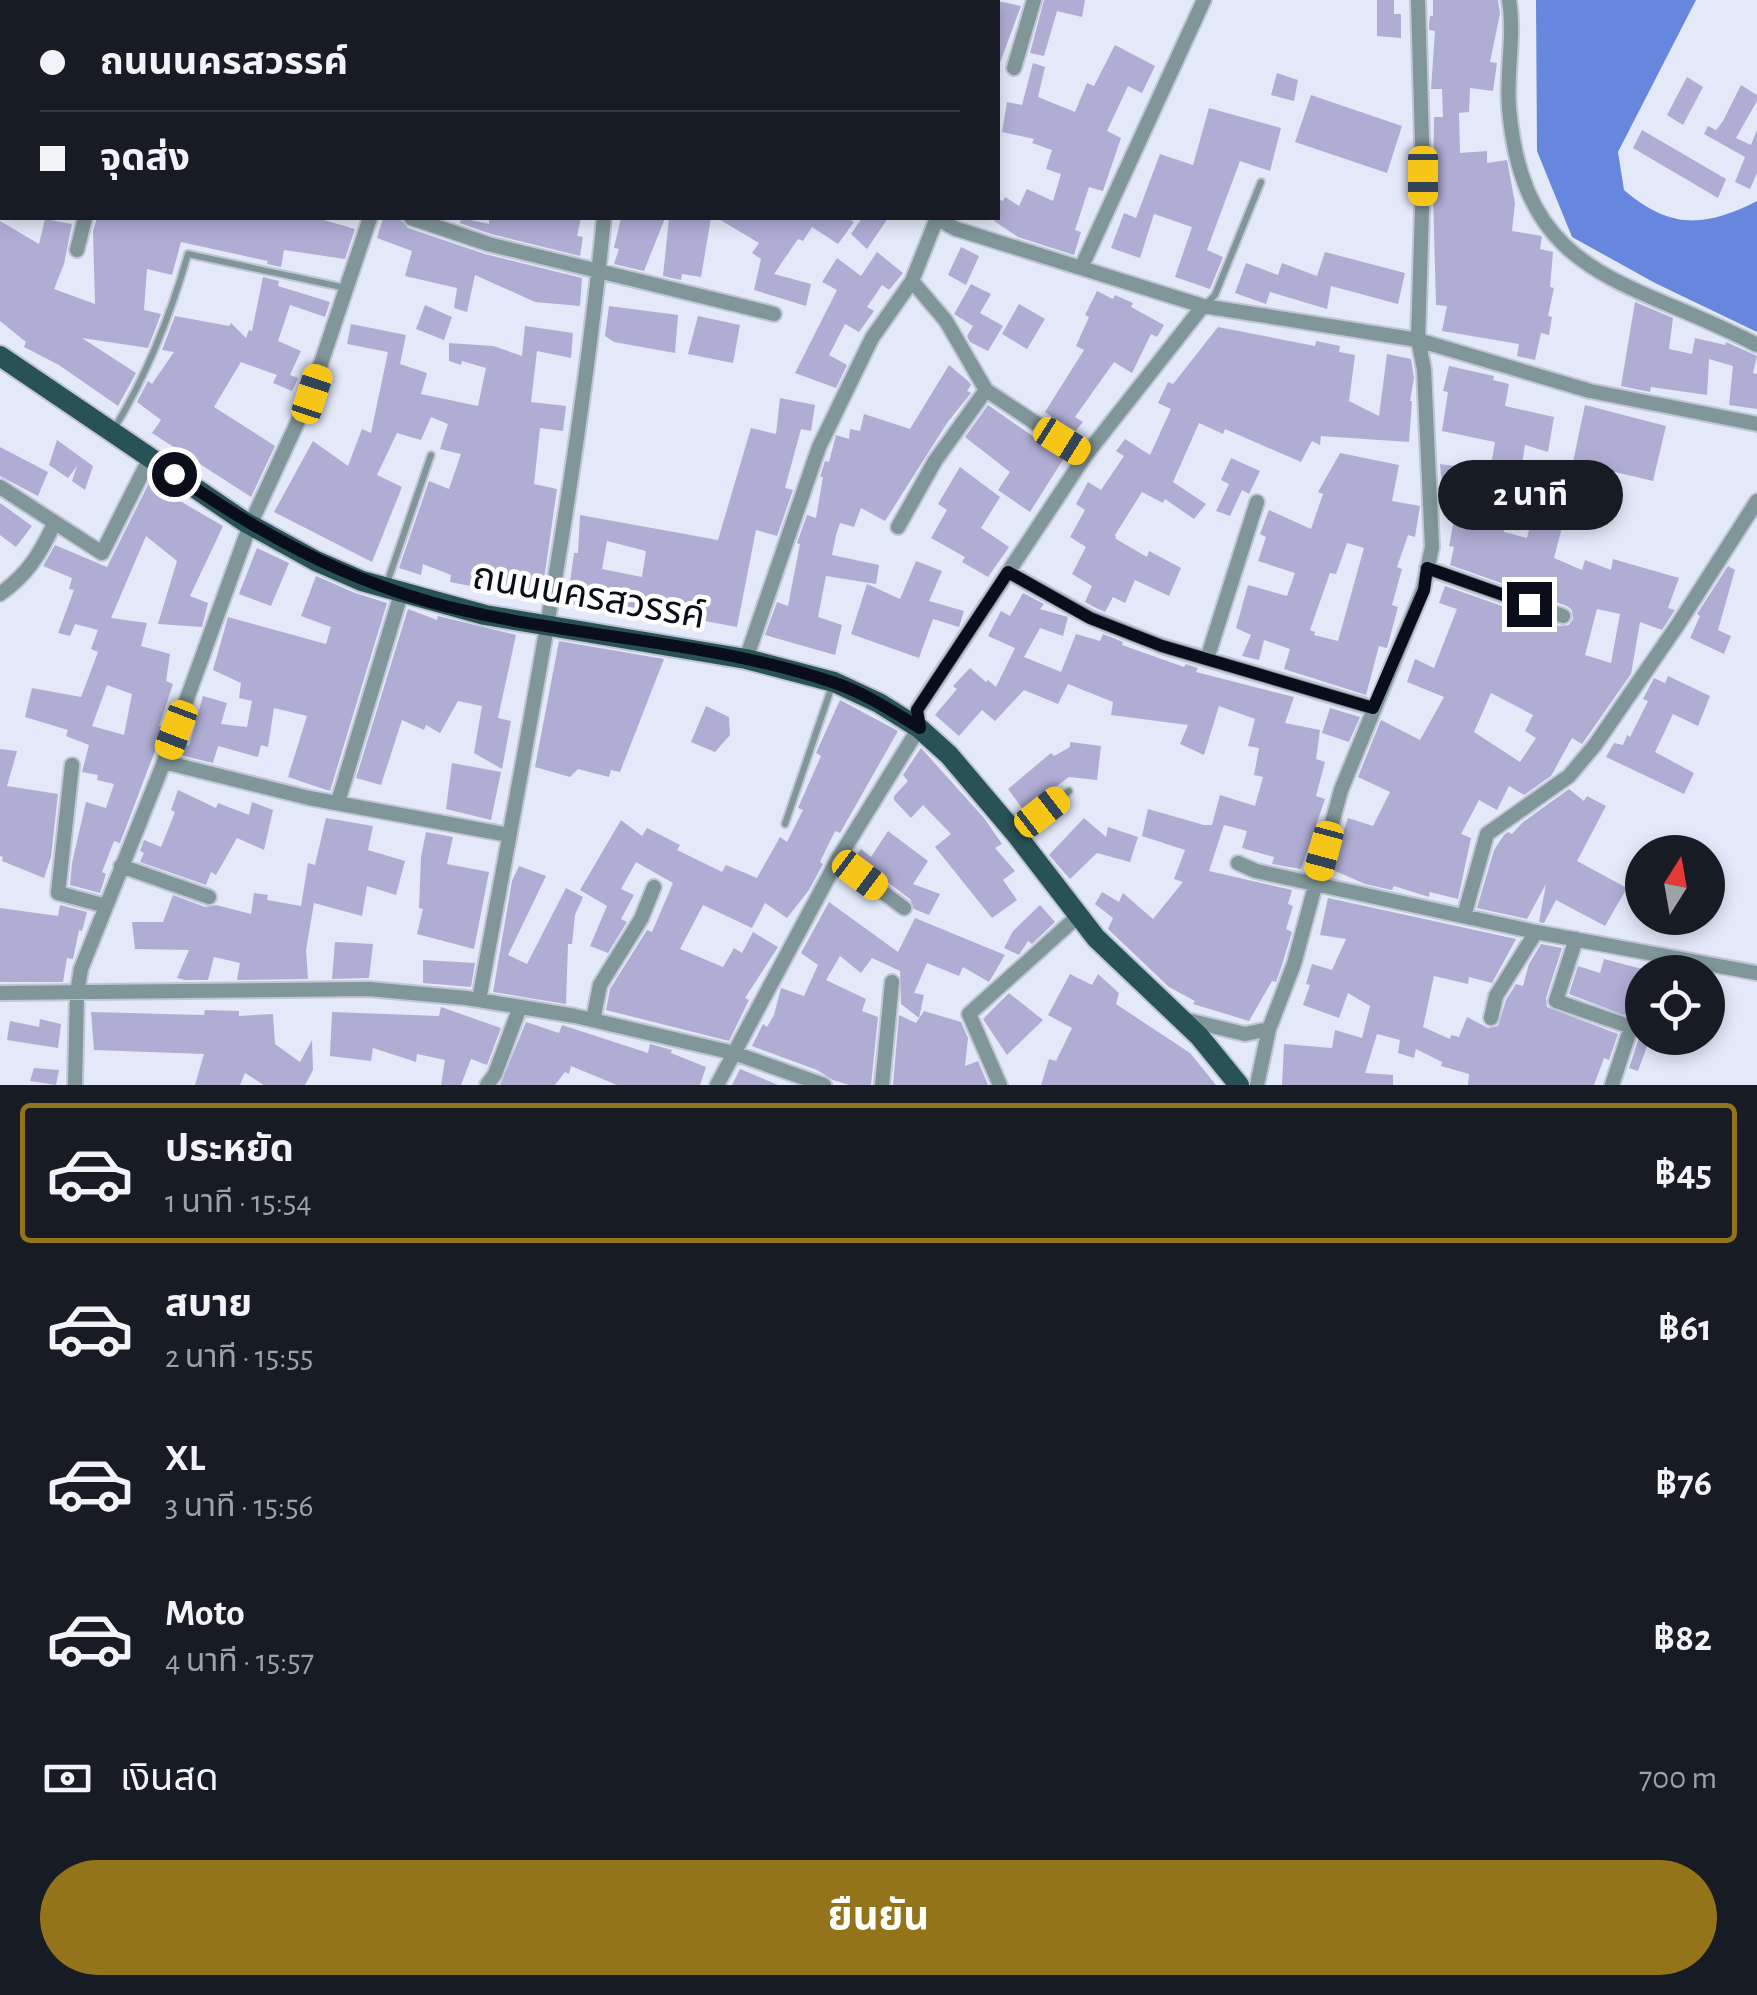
<!DOCTYPE html>
<html lang="th">
<head>
<meta charset="utf-8">
<style>
  :root { --surface:#171b24; --page:#20242c; --text:#f1f3f6; --muted:#9ea1a6; --line:#363941; --accent:#94741b }
  body { margin:0; font-family:"Alegreya Sans","Noto Sans Thai",sans-serif; background:var(--page); color:var(--text); height:100vh; display:flex; flex-direction:column; font-size:38px; white-space:nowrap }
  * { box-sizing:border-box; margin:0 }
  p { font-size:32px; color:var(--muted) }
  .icon { flex:none; width:55px; height:55px; fill:none; stroke:currentColor; stroke-width:2; stroke-linecap:round; stroke-linejoin:round }
  .map { position:relative; height:1085px; overflow:hidden }
  .sheet { display:flex; flex-direction:column; background:var(--surface); flex:1 }
  .sheet>* { flex:none }
  .guide { position:absolute; left:0px; top:0px; width:1000px; height:220px; box-shadow:0 5px 15px #0003; display:grid; align-content:center; height:220px; padding:0 40px; background:var(--surface) }
  .needle { width:65px; rotate:11deg }
  .controls { position:absolute; left:1625px; top:835px; display:grid; gap:20px }
  .controls a { display:grid; place-items:center; width:100px; height:100px; border-radius:50%; background:var(--surface); box-shadow:0 5px 15px #0003; font-size:50px }
  .end { position:absolute; width:45px; height:45px; margin:-22px; border:12px solid #0a0e1b; background:#fff; box-shadow:0 0 0 5px #fff }
  .from { border-radius:50% }
  .bubble { position:absolute; height:70px; border-radius:35px; background:var(--surface); box-shadow:0 5px 15px #0003; font-size:32px; font-weight:700; line-height:70px; text-align:center }
  .car { position:absolute; width:30px; height:60px; margin:-30px -15px; border-radius:12px; box-shadow:0 0 8px 2px #0007; background:linear-gradient(#f5c518 24%,#345 0 40%,#f5c518 0 76%,#345 0 86%,#f5c518 0) }
  .guide b { display:flex; align-items:center; gap:35px; height:95px; font-size:38px }
  .guide b+b { border-top:2px solid var(--line) }
  .guide i { width:25px; height:25px; background:var(--text) }
  ul { padding:18px 0 0; list-style:none }
  li { display:flex; align-items:center; gap:30px; height:140px; margin:0 20px 15px; padding:0 20px; border:5px solid transparent; border-radius:10px }
  li div { flex:1 }
  li b { display:block; font-size:38px }
  li em { font-style:normal; font-weight:700 }
  li.on { border-color:var(--accent) }
  li>.icon { width:90px; height:90px; stroke-width:1.5 }
  .pay { display:flex; align-items:center; gap:25px; height:110px; padding:0 40px; font-size:38px }
  .pay p { margin-inline-start:auto }
  .action { display:flex; gap:20px; margin-top:auto; padding:20px 40px }
  .action a { flex:1; height:115px; border-radius:60px; background:var(--accent); color:#fff; font-size:40px; font-weight:700; line-height:115px; text-align:center }
  .map>svg:first-child { display:block }
  .water { fill:#6787df }
  .building { fill:#afadd4; fill-rule:evenodd }
  .lines { fill:none; stroke-linecap:round; stroke-linejoin:round }
  .lane-casing { stroke:#c0c6d5; stroke-width:10 }
  .street-casing { stroke:#c0c6d5; stroke-width:18 }
  .primary-casing { stroke:#c0c6d5; stroke-width:24 }
  .lane { stroke:#819699; stroke-width:6 }
  .street { stroke:#819699; stroke-width:14 }
  .primary { stroke:#295257; stroke-width:20 }
  .route { stroke:#0a0e1b; stroke-width:12 }
  .labels { text-anchor:middle; stroke-width:9; stroke-linejoin:round; paint-order:stroke }
  .street-label { font-size:38px; fill:#0a0e1b; stroke:#fff }
</style>
</head>
<body>
<div class="map">
<svg width="1757" height="1085" viewBox="0 0 1757 1085">
  <rect width="100%" height="100%" fill="#e3e9f9"/>
  <path class="water" d="M1536,0H1696L1618,152L1624,190C1669,229 1705,228 1757,201V332L1655,283L1572,237L1537,151Z"/>
  <path class="building" d="M1044,0H1085L1082,17L1057,11L1044,56L1030,53Z
    M1377,0H1394V14H1401V38L1377,36Z
    M1433,0H1498L1500,14L1490,62L1497,63L1493,91L1470,88L1469,112L1459,113L1460,153L1487,151V163L1507,160L1515,203L1512,231L1542,236L1540,249L1553,252L1550,287L1554,288L1548,316L1552,317L1549,335L1541,333L1535,360L1517,356L1519,344L1442,331L1447,306L1436,305L1433,194L1434,117H1443L1442,89H1431L1435,31L1429,30V23L1430,16H1433Z
    M998,1L1021,6L998,68Z
    M1115,45L1155,66L1142,93L1128,86L1107,131L1121,138L1103,191L1089,187L1075,230L1081,232L1074,255L1018,237L994,221L998,218V199L1003,201L1005,197L1019,206L1027,189L1053,201L1061,174L1046,169L1052,150L1032,143L1034,139L1002,132L1007,102L1022,105L1033,63L1045,67L1038,97L1075,112L1087,83L1094,86Z
    M1277,73L1298,80L1294,101L1271,95Z
    M1687,77L1703,87L1683,125L1667,115Z
    M1741,85L1757,95V101L1736,138L1751,145L1757,130V173L1750,189L1735,182L1745,157L1704,134L1708,126L1716,130L1723,121Z
    M1311,95L1402,126L1387,173L1295,142Z
    M1209,108L1281,128L1270,171L1240,161L1207,250L1223,257L1210,289L1175,277L1192,227L1154,214L1140,258L1111,248L1124,213L1136,218L1160,154L1193,165Z
    M1642,130L1726,179L1718,198L1633,148Z
    M97,218H317L355,229L345,259L284,250L281,267L267,264L268,261L181,242L172,275L147,269L144,310L161,314L148,348L82,338L136,373L118,406L59,365L24,347L26,342L0,321V221L39,244L45,219L72,224L64,264L54,289L95,304L93,231Z
    M383,218L401,220L408,228L485,254L582,278L580,306L535,302L475,275L467,312L454,308L457,288L405,276L412,251L377,238Z
    M461,218L489,224V218H581L577,236L583,237L580,256L491,234L460,223Z
    M621,218H665L644,271L614,264L619,249L614,248Z
    M669,218H711L701,277L682,274L681,280L663,276Z
    M717,218H848L854,222L838,244L812,227L803,241L798,239L774,274L811,284L806,306L754,290L761,259L752,253L759,243Z
    M862,218H888L867,249L851,234Z
    M961,247L979,256L966,285L948,275Z
    M877,252L903,273L889,290L882,285L867,307L874,311L859,332L845,324L829,355L847,365L836,388L795,373L837,290L822,282L837,258L861,276Z
    M1325,252L1405,273L1398,304L1331,286L1327,309L1270,292L1266,304L1235,293L1246,263L1278,275L1282,263L1317,276Z
    M263,277L279,281L278,286L330,302L325,317L290,305L278,341L301,351L290,375L298,378L292,391L273,383L277,375L241,362L214,407L275,446L251,497L152,433L161,420L137,402L148,381L152,384L174,352L162,350L175,316L229,326L231,323L246,338L249,330L252,331Z
    M971,284L991,294L980,313L1003,326L988,351L970,342L967,336L973,326L954,314Z
    M1097,291L1113,299L1115,295L1133,303L1131,307L1164,325L1157,337L1151,334L1132,373L1114,362L1075,417L1083,422L1074,433L1045,412L1084,350L1076,346L1089,317L1085,315Z
    M1635,302L1673,318L1669,349L1692,354L1695,338L1725,345L1726,342L1757,356L1753,373L1757,374V409L1729,405L1733,366L1709,359L1707,395L1651,387L1650,392L1621,386Z
    M1019,304L1045,319L1027,349L1002,334Z
    M425,305L452,317L444,340L416,329Z
    M609,306L678,315L675,353L614,342L605,336Z
    M698,316L740,325L733,363L688,354Z
    M351,324L406,335L400,364L427,373L421,394L478,406L486,368L462,361L461,365L449,361V343L493,346L522,356L525,326L573,333L571,358L537,351L531,402L566,406L563,431L540,428L534,484L557,489L541,600L450,582L451,575L423,564L421,575L399,568L429,481L449,489L461,454L440,449L448,424L431,417L421,440L397,433L377,475L402,487L372,562L274,512L313,441L348,466L362,429L371,433L388,352L347,344Z
    M1218,327L1315,346L1316,341L1340,346L1339,352L1355,355L1349,401L1379,416L1387,354L1411,359L1414,378L1410,401H1412L1409,442L1321,436L1320,445L1312,441L1301,462L1225,429L1223,434L1199,423L1173,482L1206,504L1194,519L1165,499L1163,503L1142,492L1115,535L1116,539L1147,557L1149,551L1181,568L1169,596L1135,580L1125,603L1113,597L1105,612L1096,608L1085,602L1092,586L1072,574L1086,547L1070,537L1085,510L1076,504L1088,482L1101,490L1124,456L1116,451L1125,439L1150,455L1171,409L1158,403L1168,382L1173,384Z
    M949,365L968,381L971,385L967,391L971,393L947,423L885,521L861,508L854,527L840,523L836,535L832,555L879,565L876,584L826,576L818,617L842,625L835,655L765,635L777,602L788,606L800,544L797,543L807,515L816,518L823,477H820L825,461L829,462L836,435L849,439L850,429L860,431L864,414L910,429Z
    M1449,366L1494,376L1493,380L1509,384L1505,406L1554,417L1548,452L1525,445L1521,470L1557,480L1551,507L1566,512L1554,558L1582,570L1585,560L1611,570L1613,559L1679,578L1668,608L1675,610L1662,630L1640,622L1631,674L1582,744L1572,738L1551,776L1524,795L1509,786L1497,810L1479,800L1461,834L1471,838L1458,899L1430,892L1429,897L1394,886L1392,890L1365,884L1331,869L1348,818L1373,826L1390,792L1358,777L1381,720L1420,740L1444,697L1407,682L1415,659L1434,668L1457,609L1439,603L1445,586L1559,626L1569,625L1573,619L1572,610L1567,606L1450,565L1454,547L1449,546L1456,510L1444,508L1440,464L1490,471L1495,442L1442,431L1448,392L1443,391ZM1511,485L1539,490L1527,538L1504,532ZM1597,609L1620,614L1611,663L1585,655ZM1491,693L1533,715L1525,731L1536,738L1520,762L1474,732Z
    M780,398L815,405L811,431L801,429L785,488L793,490L777,536L756,530L737,627L630,607L629,612L567,604L574,553H578L580,515L718,540L751,428L776,434ZM607,541L646,551L642,577L602,569Z
    M988,405L1064,458L1030,512L998,490L1010,472L965,437Z
    M1585,405L1666,426L1653,481L1573,462Z
    M57,440L93,466L85,490L72,481L77,466L68,478L49,465Z
    M0,447L48,472L38,496L0,476Z
    M1340,453L1399,465L1392,501L1420,506L1415,537L1408,535L1397,567L1402,569L1392,605L1398,607L1387,648L1379,646L1366,695L1284,669L1290,649L1264,640L1259,660L1242,656L1251,635L1236,628L1248,585L1287,596L1295,573L1258,561L1266,537L1260,534L1269,510L1311,529L1323,494L1318,492ZM1347,543L1364,548L1338,641L1314,635L1315,632L1310,630L1330,573L1336,574Z
    M1231,458L1260,471L1249,494L1242,490L1230,516L1216,511L1229,484L1221,480Z
    M960,467L1000,497L981,528L1009,547L988,577L962,562L965,557L931,538L947,510L938,504Z
    M149,483L223,526L190,596L208,603L202,627L158,624L177,561L146,536L111,618L147,623L141,646L170,654L166,681L173,684L159,726L164,727L120,843L114,841L102,872L106,874L100,893L70,885L72,863L86,802L106,808L114,784L97,780L98,775L82,772L89,745L66,736L68,730L25,717L32,688L81,697L98,652L91,649L98,630L75,624L70,636L58,633L74,590L69,589L72,578L43,566L55,545L107,567ZM107,685L132,694L124,735L92,726Z
    M0,503L32,526L16,547L0,535Z
    M257,548L289,563L271,606L239,594Z
    M916,561L942,571L929,601L964,611L959,627L933,619L919,658L851,634L867,584L900,599Z
    M1728,566L1735,570L1718,630L1731,636L1724,654L1690,638L1700,616L1697,614Z
    M316,576L355,593L387,603L330,791L288,777L307,716L274,708L268,747L261,745L258,757L218,746L213,763L180,755L183,744L189,746L203,696L227,703L221,724L247,727L252,701L239,698L241,683L213,670L228,617L326,644L331,627L301,616Z
    M1023,593L1044,604L1040,609L1068,617L1063,636L1040,628L1024,657L1061,672L1076,634L1100,641L1103,634L1123,642L1122,645L1184,667L1186,664L1198,668L1196,672L1294,697L1285,723L1320,730L1316,759L1325,762L1316,796L1325,799L1301,869L1272,864L1274,857L1242,848L1247,831L1224,825L1209,871L1292,890L1288,904L1293,906L1286,929L1292,932L1281,968L1276,982L1272,981L1249,1021L1193,1004L1195,1001L1169,987L1108,929L1113,918L1095,904L1102,892L1119,902L1123,893L1153,919L1183,882L1174,879L1185,850L1142,836L1148,809L1204,825H1212L1220,795L1255,806L1263,777L1254,775L1259,748L1248,746L1255,719L1219,706L1204,755L1180,744L1188,725L1111,715L1113,702L1068,684L1058,704L1024,690L995,721L982,710L959,736L935,715L957,689L953,686L970,668L986,682L988,680L996,687L1015,648L988,636L1001,611L1010,616Z
    M408,609L437,620L438,616L516,635L498,718L511,721L502,769L474,753L482,706L458,701L440,733L426,725L424,730L402,720L381,785L356,778Z
    M559,641L664,659L620,772L611,770L609,777L578,769L570,777L535,767Z
    M1668,676L1710,696L1698,726L1673,714L1655,752L1694,773L1684,794L1606,757L1614,743L1623,745L1627,735L1630,737L1648,701L1643,699L1654,678L1665,683Z
    M840,700L898,731L840,833L835,831L820,862L823,864L809,890L787,918L765,903L752,928L703,905L680,949L723,967L734,948L742,953L753,932L778,947L745,998L749,1000L729,1041L606,1010L610,989L647,930L652,932L673,883L636,862L621,889L634,895L621,919L627,922L608,953L590,946L607,906L580,890L621,820L642,836L647,828L680,845L677,850L722,872L726,865L757,878L780,837L787,842L803,810L798,808L821,756L816,753Z
    M706,706L729,717L730,735L715,752L691,742Z
    M1330,708L1360,717L1349,742L1322,733Z
    M1070,742L1101,746L1097,780L1069,777L1024,811L1008,789L1051,753L1054,756L1070,747Z
    M921,748L984,818L1002,844L995,848L1015,871L1003,880L1017,900L992,918L935,847L951,834L923,805L911,818L894,800V796L908,781L903,775Z
    M0,749L17,751L7,786L58,794L51,857L44,878L2,861L3,857L0,856Z
    M452,763L501,772L491,820L446,809Z
    M1569,789L1584,801L1587,796L1606,806L1577,861L1627,888L1605,926L1556,900L1544,923L1539,922L1546,884L1527,919L1477,908L1494,850L1504,835L1508,832L1512,834L1522,823Z
    M178,790L216,808L218,803L249,815L252,802L273,810L264,850L237,838L216,875L211,872L206,885L140,862L144,853L140,851L144,840L161,847L175,812L171,810Z
    M326,818L373,826L368,850L405,861L396,895L367,886L362,916L314,903L306,950L308,979L237,980L240,963L214,957L208,980H185L177,978L189,950L135,949L132,922H163L173,895L205,907L216,905L251,914L254,893L268,895L267,900L301,906L308,863L315,865Z
    M1084,818L1106,837L1108,827L1138,837L1130,862L1097,853L1070,879L1049,855Z
    M888,831L928,861L913,884L940,894L929,915L914,909L910,899L855,858L861,849L871,857Z
    M426,832L453,837L447,864L489,872L474,949L417,934L423,909L419,908L421,857Z
    M519,866L546,876L508,955L527,964L566,888L583,897L575,915L572,944H568L566,1004L493,992L512,881Z
    M1328,898L1516,939L1492,983L1469,977L1468,984L1434,976L1423,1027L1450,1039L1451,1035L1459,1037L1467,1017L1488,1028L1498,1026L1506,1000L1516,984L1523,986L1529,964L1541,944L1562,948L1546,998L1547,1007L1618,1034L1609,1060L1604,1058L1594,1085H1468L1469,1074L1441,1066L1442,1062L1416,1049L1414,1058L1398,1053L1400,1040L1377,1034L1365,1073L1393,1075V1085H1282L1284,1044L1332,1048L1335,1030L1362,1038L1370,1006L1348,993L1339,1018L1303,1005L1310,985L1306,984L1312,964L1332,970L1346,939L1320,935Z
    M829,902L898,952L915,918L1005,955L989,982L963,967L959,976L927,963L914,993L924,995L919,1018L901,1004L900,971L872,958L861,973L840,956L826,980L866,999L862,1011L878,1017L871,1085H849L833,1080L817,1070L752,1046L763,1024L767,1027L774,1015L781,988L804,996L818,965L801,953Z
    M60,905L87,912L82,931L79,930L73,959L67,958L63,982H0V908L58,916Z
    M1040,905L1055,922L1032,944L1028,941L1019,955L1004,948L1013,931Z
    M335,942L373,944L369,978L332,979Z
    M1604,959L1642,969V1012L1639,1021L1569,994L1578,966L1600,973Z
    M423,960L475,963L471,987L423,983Z
    M1070,974L1092,985L1098,974L1119,993L1116,1004L1190,1053L1216,1085H1041L1049,1059L1056,1061L1072,1028L1048,1015Z
    M1009,993L1043,1020L1007,1055L983,1019Z
    M441,1007L501,1028L487,1065L471,1059L461,1085H441L445,1060L417,1054L416,1062L373,1048L371,1061L330,1056L332,1012L439,1016Z
    M205,1010L239,1011V1016L273,1014L275,1044L300,1062L312,1040L313,1070L305,1085H264L245,1073L240,1085H195L204,1054L94,1050L91,1012L204,1015Z
    M924,1011L961,1022L968,1038L965,1066L978,1061L988,1085H893L899,1015L916,1023Z
    M40,1019L61,1024L58,1048L7,1040L10,1021L39,1027Z
    M526,1022L559,1033L562,1025L648,1053L650,1044L672,1050L671,1053L706,1067L700,1085H617L571,1066L569,1074L565,1072L555,1085H500Z
    M1640,1035L1650,1038L1638,1071L1629,1068Z
    M34,1068L59,1070L56,1085L30,1081Z
    M740,1069L778,1085H732Z"/>
  <g class="lines">
    <g class="lane-casing">
      <path id="lane" d="M325,2L326,0
        M1207,303L1215,295L1261,182
        M114,429C148,373 170,317 188,254L346,288
        M387,583L431,455
        M785,824L833,683
        M1016,832L1069,791"/>
    </g>
    <g class="street-casing">
      <path id="street" d="M637,0L640,2
        M1509,0C1515,36 1506,72 1509,108C1524,281 1630,278 1757,345
        M134,2L135,0
        M455,2L456,0
        M663,2L664,0
        M0,51L2,52
        M1014,68L1034,0
        M411,218L488,244L774,314
        M936,218L956,229L1203,306L1418,340L1590,391L1757,424
        M937,218L912,281L946,321L986,390L1085,456
        M77,250L85,218
        M1081,268L1204,0
        M0,487L102,553L150,458
        M898,527L935,461L986,390
        M1427,568L1563,616
        M1008,572L1091,618L1162,646L1373,708
        M0,594C28,574 40,554 54,524
        M746,659L819,447L872,338L912,281
        M1207,659L1257,502
        M164,762L309,798L509,835
        M72,765L58,893L106,906
        M338,802L401,594
        M838,859L904,908
        M1238,863L1256,871L1536,932L1757,973
        M121,866L209,897
        M1464,916L1487,834L1569,776L1595,745L1677,626L1757,501
        M1576,939L1556,1001L1631,1027L1612,1085
        M0,993L369,989L466,998L575,1016L734,1053L824,1085
        M479,1000C527,740 578,481 604,218
        M1491,1018L1496,996L1536,932
        M593,1020L600,985L641,919L654,887
        M1187,1020L1245,1034L1269,1029
        M75,1085L77,993L81,969L164,762L250,525L311,393L370,218
        M487,1085L495,1074L520,1007
        M717,1085L838,859L919,728L917,710L1085,456L1203,306
        M882,1085L892,982
        M1000,1085L969,1014L1077,917
        M1257,1085L1269,1029L1294,964L1341,790L1423,590L1432,547L1424,369L1418,340L1423,177L1418,0"/>
    </g>
    <g class="primary-casing">
      <path id="primary" d="M0,356L245,522L316,561L362,581L485,615L746,659L834,682L879,703L919,728L949,755L1015,833L1096,938L1199,1036L1239,1085"/>
    </g>
    <use href="#lane" class="lane"/>
    <use href="#street" class="street"/>
    <use href="#primary" class="primary"/>
  </g>
  <g class="lines">
    <path class="route" d="M174,474C259,533 344,580 445,606C573,638 707,640 832,682C863,692 892,711 920,728L917,710L1008,572L1090,618L1162,646L1373,708L1424,590L1427,568L1529,604"/>
  </g>
  <g class="labels">
    <g class="street-label">
      <text transform="translate(589 595) rotate(10)" y="13">ถนนนครสวรรค์</text>
    </g>
  </g>
</svg>
<div class="controls">
<a><svg class="needle" viewBox="-14 -14 28 28"><path d="M0-13l5 13h-10z" fill="#e53935"/><path d="M0 13l5-13h-10z" fill="#9ea1a6"/></svg></a>
<a><svg class="icon" aria-label="locate" viewBox="0 0 24 24"><circle cx="12" cy="12" r="6"/><path d="M12 2v4M12 18v4M2 12h4M18 12h4"/></svg></a>
</div>
<i class="end from" style="left:174px;top:474px"></i>
<i class="end" style="left:1529px;top:604px"></i>
<div class="bubble" style="left:1438px;top:460px;width:185px">2 นาที</div>
<i class="car" style="left:1423px;top:176px;rotate:180deg"></i>
<i class="car" style="left:312px;top:394px;rotate:18deg"></i>
<i class="car" style="left:1062px;top:441px;rotate:122deg"></i>
<i class="car" style="left:176px;top:730px;rotate:201deg"></i>
<i class="car" style="left:1042px;top:812px;rotate:52deg"></i>
<i class="car" style="left:1324px;top:851px;rotate:195deg"></i>
<i class="car" style="left:860px;top:875px;rotate:127deg"></i>
<div class="guide">
<b><i class="from"></i>ถนนนครสวรรค์</b>
<b><i></i>จุดส่ง</b>
</div>
</div>
<section class="sheet">
<ul>
<li class="on"><svg class="icon" aria-label="car" viewBox="0 0 24 24"><path d="M5 17H2v-5l4-1 3-4h7l3 4 3 1v5h-3M9 17h6M6 11h13"/><circle cx="7" cy="17" r="2"/><circle cx="17" cy="17" r="2"/></svg><div><b>ประหยัด</b><p>1 นาที · 15:54</p></div><em>฿45</em></li>
<li><svg class="icon" aria-label="car" viewBox="0 0 24 24"><path d="M5 17H2v-5l4-1 3-4h7l3 4 3 1v5h-3M9 17h6M6 11h13"/><circle cx="7" cy="17" r="2"/><circle cx="17" cy="17" r="2"/></svg><div><b>สบาย</b><p>2 นาที · 15:55</p></div><em>฿61</em></li>
<li><svg class="icon" aria-label="car" viewBox="0 0 24 24"><path d="M5 17H2v-5l4-1 3-4h7l3 4 3 1v5h-3M9 17h6M6 11h13"/><circle cx="7" cy="17" r="2"/><circle cx="17" cy="17" r="2"/></svg><div><b>XL</b><p>3 นาที · 15:56</p></div><em>฿76</em></li>
<li><svg class="icon" aria-label="car" viewBox="0 0 24 24"><path d="M5 17H2v-5l4-1 3-4h7l3 4 3 1v5h-3M9 17h6M6 11h13"/><circle cx="7" cy="17" r="2"/><circle cx="17" cy="17" r="2"/></svg><div><b>Moto</b><p>4 นาที · 15:57</p></div><em>฿82</em></li>
</ul>
<div class="pay"><svg class="icon" aria-label="cash" viewBox="0 0 24 24"><path d="M3 7h18v10H3z"/><circle cx="12" cy="12" r="2"/></svg>เงินสด<p>700 m</p></div>
<div class="action"><a>ยืนยัน</a></div>
</section>
</body>
</html>
